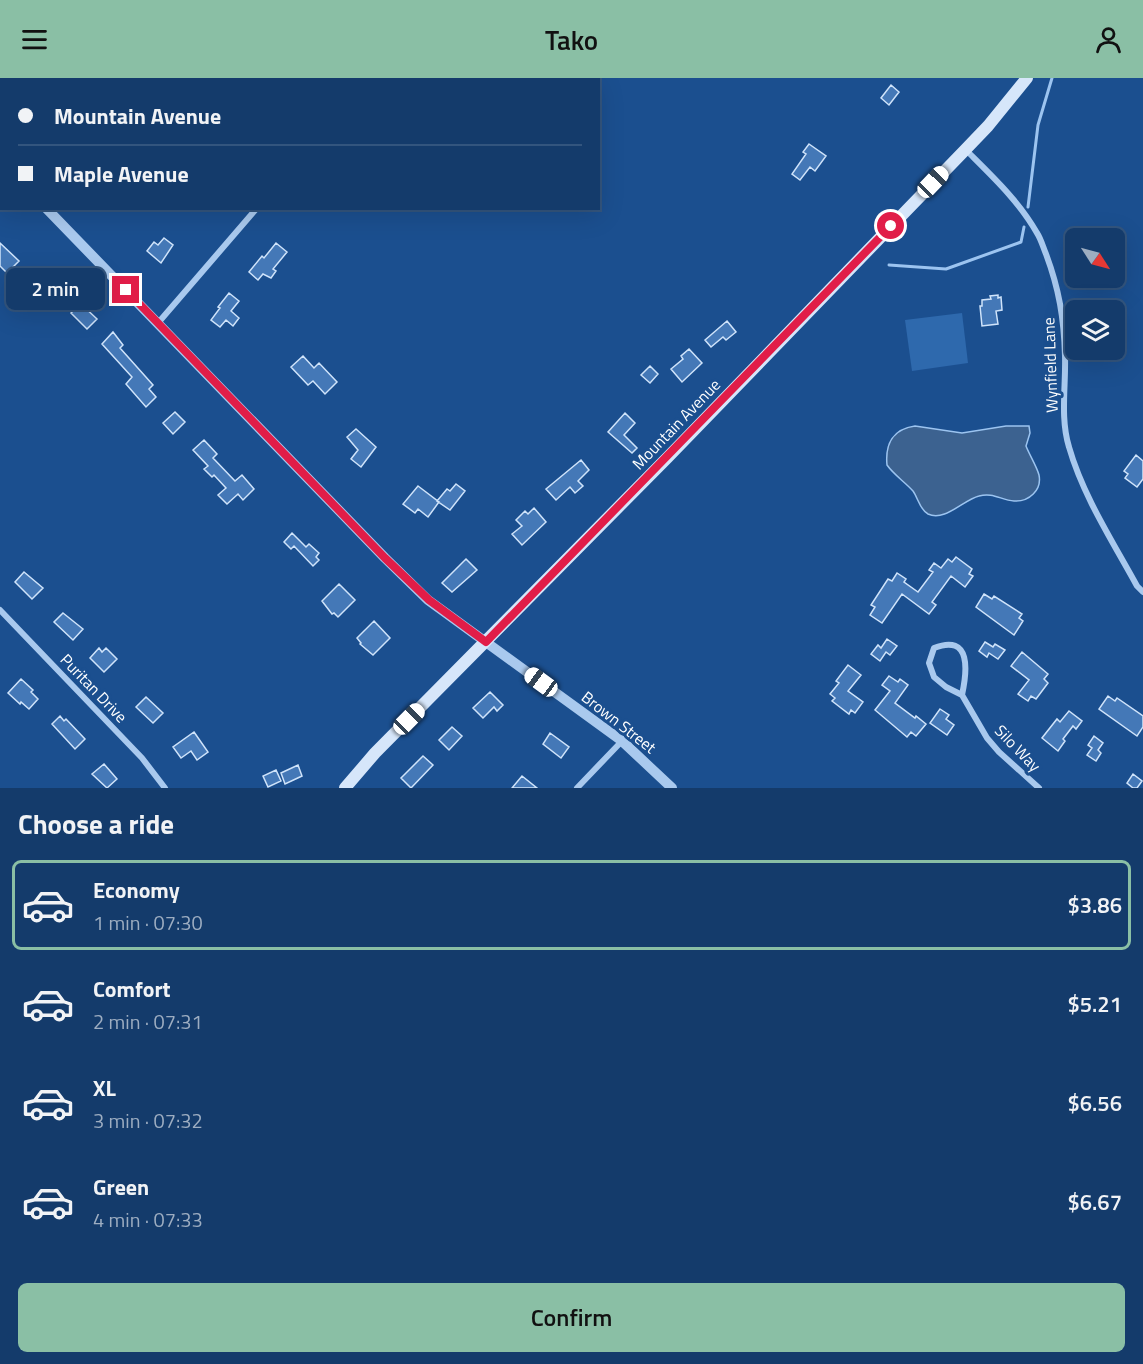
<!DOCTYPE html>
<html lang="en">
<head>
<meta charset="utf-8">
<style>
  :root { --surface:#143b6b; --page:#214673; --text:#f1f3f6; --muted:#9dadc1; --line:#33557e; --accent:#8abfa5 }
  body { margin:0; font-family:"Titillium Web",sans-serif; background:var(--page); color:var(--text); height:100vh; display:flex; flex-direction:column; font-size:22px; white-space:nowrap }
  * { box-sizing:border-box; margin:0 }
  p { font-size:20px; color:var(--muted) }
  .icon { flex:none; width:33px; height:33px; fill:none; stroke:currentColor; stroke-width:2; stroke-linecap:round; stroke-linejoin:round }
  .map { position:relative; height:710px; overflow:hidden }
  .sheet { display:flex; flex-direction:column; background:var(--surface); flex:1 }
  .sheet>* { flex:none }
  .guide { position:absolute; left:0px; top:0px; width:600px; height:132px; box-shadow:0 6px 24px #0002,0 0 0 2px var(--line); display:grid; align-content:center; height:132px; padding:0 18px; background:var(--surface) }
  .needle { width:39px; rotate:126deg }
  .controls { position:absolute; left:1065px; top:150px; display:grid; gap:12px }
  .controls a { display:grid; place-items:center; width:60px; height:60px; border-radius:9px; background:var(--surface); box-shadow:0 6px 24px #0002,0 0 0 2px var(--line); font-size:30px }
  .end { position:absolute; width:27px; height:27px; margin:-14px; border:8px solid #e11d48; background:#fff; box-shadow:0 0 0 3px #fff }
  .from { border-radius:50% }
  .bubble { position:absolute; height:42px; border-radius:9px; background:var(--surface); box-shadow:0 6px 24px #0002,0 0 0 2px var(--line); font-size:20px; font-weight:600; line-height:42px; text-align:center }
  .car { position:absolute; width:18px; height:36px; margin:-18px -9px; border-radius:8px; box-shadow:0 0 4px 2px #0007; background:linear-gradient(#fff 24%,#345 0 40%,#fff 0 76%,#345 0 86%,#fff 0) }
  .guide b { display:flex; align-items:center; gap:21px; height:57px; font-size:22px }
  .guide b+b { border-top:2px solid var(--line) }
  .guide i { width:15px; height:15px; background:var(--text) }
  ul { padding:0; list-style:none }
  li { display:flex; align-items:center; gap:18px; height:90px; margin:0 12px 9px; padding:0 6px; border:3px solid transparent; border-radius:9px }
  li div { flex:1 }
  li b { display:block; font-size:22px }
  li em { font-style:normal; font-weight:600 }
  li.current { border-color:var(--accent) }
  li>.icon { width:54px; height:54px; stroke-width:1.5 }
  h2 { padding:0 18px; font-size:27px; line-height:72px }
  .action { display:flex; gap:12px; margin-top:auto; padding:12px 18px }
  .action a { flex:1; height:69px; border-radius:9px; background:var(--accent); color:#111; font-size:24px; font-weight:600; line-height:69px; text-align:center }
  header { display:flex; justify-content:space-between; align-items:center; height:78px; padding:0 18px; background:var(--accent); color:#111; font-size:27px; font-weight:600 }
  .map>svg:first-child { display:block }
  .green { fill:#2e69ad }
  .water { fill:#3c6290; stroke:#9cc4f0; stroke-width:1.5 }
  .lines { fill:none; stroke-linecap:round; stroke-linejoin:round }
  .stream { stroke:#9cc4f0; stroke-width:3 }
  .building { fill:#4478b7; stroke:#cfe3fa; stroke-width:1.5 }
  .minor { stroke:#a9c9ee; stroke-width:6 }
  .tertiary { stroke:#a9c9ee; stroke-width:10 }
  .secondary { stroke:#d6e6fa; stroke-width:12 }
  .route { stroke:#e11d48; stroke-width:8 }
  .labels { text-anchor:middle; stroke-width:6; stroke-linejoin:round; paint-order:stroke }
  .street-label { font-size:16px; fill:#fff; stroke:#1b4f8f }
</style>
</head>
<body>
<header><svg class="icon" aria-label="menu" viewBox="0 0 24 24"><path d="M4 6h16M4 12h16M4 18h16"/></svg>Tako<svg class="icon" aria-label="person" viewBox="0 0 24 24"><circle cx="12" cy="8" r="4"/><path d="M4 21q1-7 8-7t8 7"/></svg></header>
<div class="map">
<svg width="1143" height="710" viewBox="0 0 1143 710">
  <rect width="100%" height="100%" fill="#1b4f8f"/>
  <path class="green" d="M962,235L968,285L912,293L905,242Z"/>
  <path class="water" d="M915,348L962,355L1006,348H1029L1030,355L1026,368C1029,376 1037,389 1039,397C1042,412 1029,424 1014,423C1001,422 993,414 979,418C963,422 945,444 928,436C920,432 918,420 913,413C905,404 894,397 887,387C885,366 893,351 915,348Z"/>
  <g class="lines">
    <path class="stream" d="M1028,129L1038,47L1052,0
      M889,187L946,191L1021,164L1024,149"/>
  </g>
  <path class="building" d="M891,7L899,14L889,27L881,20Z
    M809,66L826,78L815,93L810,89L800,102L792,96L806,76L803,74Z
    M164,160L173,167L161,185L147,173L154,164L158,167Z
    M0,165L19,183L7,195L0,188Z
    M276,165L287,174L273,191L276,193L271,200L263,196L258,202L249,194L262,178L264,180Z
    M229,215L239,223L231,233L239,240L233,248L226,242L220,249L211,242L220,230L218,229Z
    M998,217V220L1001,219L1002,232L996,233L998,246L982,248L980,228H982V222L991,221L990,218Z
    M81,226L97,241L87,251L71,235Z
    M727,243L736,254L726,262L723,259L711,269L705,262Z
    M113,254L123,267L120,270L153,307L149,311L156,319L146,329L126,306L132,299L102,266Z
    M689,271L702,285L682,304L671,291L683,281L681,278Z
    M303,278L314,290L319,285L337,304L325,316L313,303L308,307L291,289Z
    M650,288L658,296L650,305L641,297Z
    M175,334L185,344L173,356L163,345Z
    M625,335L635,345L624,357L637,370L632,375L608,354Z
    M356,351L376,369L361,389L351,381L358,372L347,359Z
    M204,362L217,376L213,380L235,403L242,397L254,411L243,422L238,416L227,426L218,417L226,410L214,397L212,399L204,391L208,388L193,372Z
    M1136,377L1143,383V401L1137,409L1125,400L1128,396L1124,393Z
    M581,382L589,392L578,403L583,408L575,415L570,409L556,422L546,411Z
    M456,406L465,413L450,432L437,423L447,411L450,413Z
    M418,408L439,424L428,439L418,431L415,435L403,426Z
    M534,430L546,444L522,467L512,456L522,448L516,442L525,433L528,436Z
    M292,455L306,469L309,466L319,475L316,479L319,482L313,488L294,468L291,471L284,464Z
    M956,479L972,491L969,496L973,498L965,509L951,498L932,524L936,527L929,536L902,516L882,545L870,537L875,529L871,527L888,501L892,503L897,495L906,501L904,504L918,514L933,494L929,492L934,485L941,490L948,481L952,484Z
    M466,481L477,492L452,514L442,505Z
    M24,494L43,510L32,521L15,504Z
    M339,506L355,522L338,539L334,535L332,536L322,523Z
    M984,516L992,521L994,518L1022,536L1019,540L1023,543L1014,557L976,529Z
    M63,535L83,551L73,562L54,544Z
    M374,543L390,560L373,577L360,566L361,565L357,560Z
    M887,561L897,568L890,577L886,574L880,583L871,576L878,567L881,570Z
    M985,564L993,569L995,566L1005,572L998,581L989,575L987,579L979,573Z
    M99,570L102,574L106,570L117,581L104,594L90,580Z
    M1022,574L1048,596L1044,601L1048,605L1036,621L1031,618L1028,623L1018,616L1029,602L1011,588Z
    M848,587L861,597L848,613L863,624L855,635L851,632L849,636L832,623L835,620L830,616L839,605L836,603Z
    M889,598L898,604L900,601L908,607L895,625L915,640L916,638L926,646L916,658L911,654L907,659L875,632L890,613L882,607Z
    M21,601L33,612L31,614L38,621L29,631L21,624L20,626L8,615Z
    M490,614L503,627L497,633L494,629L483,640L473,630Z
    M1108,618L1115,623L1117,620L1143,638V649L1137,658L1099,631Z
    M146,619L163,635L153,645L136,629Z
    M940,631L949,637L946,641L954,647L947,657L930,645Z
    M1069,633L1082,643L1076,651L1073,648L1063,661L1065,663L1058,673L1042,660L1057,641L1060,644Z
    M60,638L64,643L66,641L85,661L75,671L52,646Z
    M452,649L462,658L449,672L439,662Z
    M194,654L208,674L197,682L191,673L181,680L173,669Z
    M550,655L569,669L561,680L543,666Z
    M1094,658L1103,665L1098,672L1101,675L1096,683L1087,677L1092,670L1088,667Z
    M423,678L433,687L411,710L401,700Z
    M104,686L117,701L107,710L92,696Z
    M298,687L302,698L285,706L281,695Z
    M276,692L281,703L268,709L263,698Z
    M1133,696L1142,703L1137,710H1133L1127,705Z
    M522,698L537,710H512Z"/>
  <g class="lines">
    <path class="minor" d="M108,2L110,0
      M369,2L371,0
      M966,72C991,97 1019,123 1037,155C1041,161 1043,169 1046,176C1059,211 1064,240 1065,278C1066,308 1060,340 1069,369C1083,418 1113,464 1137,508L1143,514
      M158,245L257,130
      M0,532L142,680L165,710
      M962,617C967,594 972,555 934,570L929,585L934,599L946,609L962,617L987,660L999,674L1039,710
      M577,710L622,663"/>
    <path class="tertiary" d="M0,83L2,85
      M46,130L385,480L428,522L622,663L672,710"/>
    <path class="secondary" d="M345,710L375,675L668,379L965,72L988,48L1027,0"/>
  </g>
  <g class="lines">
    <path class="route" d="M126,212L385,480L429,522L486,564L891,148"/>
  </g>
  <g class="labels">
    <g class="street-label">
      <text transform="translate(1050 287) rotate(-92)" y="6">Wynfield Lane</text>
      <text transform="translate(676 346) rotate(-46)" y="6">Mountain Avenue</text>
      <text transform="translate(94 610) rotate(46)" y="6">Puritan Drive</text>
      <text transform="translate(619 644) rotate(38)" y="6">Brown Street</text>
      <text transform="translate(1018 670) rotate(46)" y="6">Silo Way</text>
    </g>
  </g>
</svg>
<div class="controls">
<a><svg class="needle" viewBox="-14 -14 28 28"><path d="M0-13l5 13h-10z" fill="#e53935"/><path d="M0 13l5-13h-10z" fill="#9dadc1"/></svg></a>
<a><svg class="icon" aria-label="layers" viewBox="0 0 24 24"><path d="M12 4l9 5-9 5-9-5zM3 14l9 5 9-5"/></svg></a>
</div>
<i class="end from" style="left:891px;top:148px"></i>
<i class="end" style="left:126px;top:212px"></i>
<div class="bubble" style="left:6px;top:190px;width:99px">2 min</div>
<i class="car" style="left:933px;top:104px;rotate:44deg"></i>
<i class="car" style="left:541px;top:604px;rotate:306deg"></i>
<i class="car" style="left:409px;top:641px;rotate:45deg"></i>
<div class="guide">
<b><i class="from"></i>Mountain Avenue</b>
<b><i></i>Maple Avenue</b>
</div>
</div>
<section class="sheet">
<h2>Choose a ride</h2>
<ul>
<li class="current"><svg class="icon" aria-label="car" viewBox="0 0 24 24"><path d="M5 17H2v-5l4-1 3-4h7l3 4 3 1v5h-3M9 17h6M6 11h13"/><circle cx="7" cy="17" r="2"/><circle cx="17" cy="17" r="2"/></svg><div><b>Economy</b><p>1 min · 07:30</p></div><em>$3.86</em></li>
<li><svg class="icon" aria-label="car" viewBox="0 0 24 24"><path d="M5 17H2v-5l4-1 3-4h7l3 4 3 1v5h-3M9 17h6M6 11h13"/><circle cx="7" cy="17" r="2"/><circle cx="17" cy="17" r="2"/></svg><div><b>Comfort</b><p>2 min · 07:31</p></div><em>$5.21</em></li>
<li><svg class="icon" aria-label="car" viewBox="0 0 24 24"><path d="M5 17H2v-5l4-1 3-4h7l3 4 3 1v5h-3M9 17h6M6 11h13"/><circle cx="7" cy="17" r="2"/><circle cx="17" cy="17" r="2"/></svg><div><b>XL</b><p>3 min · 07:32</p></div><em>$6.56</em></li>
<li><svg class="icon" aria-label="car" viewBox="0 0 24 24"><path d="M5 17H2v-5l4-1 3-4h7l3 4 3 1v5h-3M9 17h6M6 11h13"/><circle cx="7" cy="17" r="2"/><circle cx="17" cy="17" r="2"/></svg><div><b>Green</b><p>4 min · 07:33</p></div><em>$6.67</em></li>
</ul>
<div class="action"><a>Confirm</a></div>
</section>
</body>
</html>
